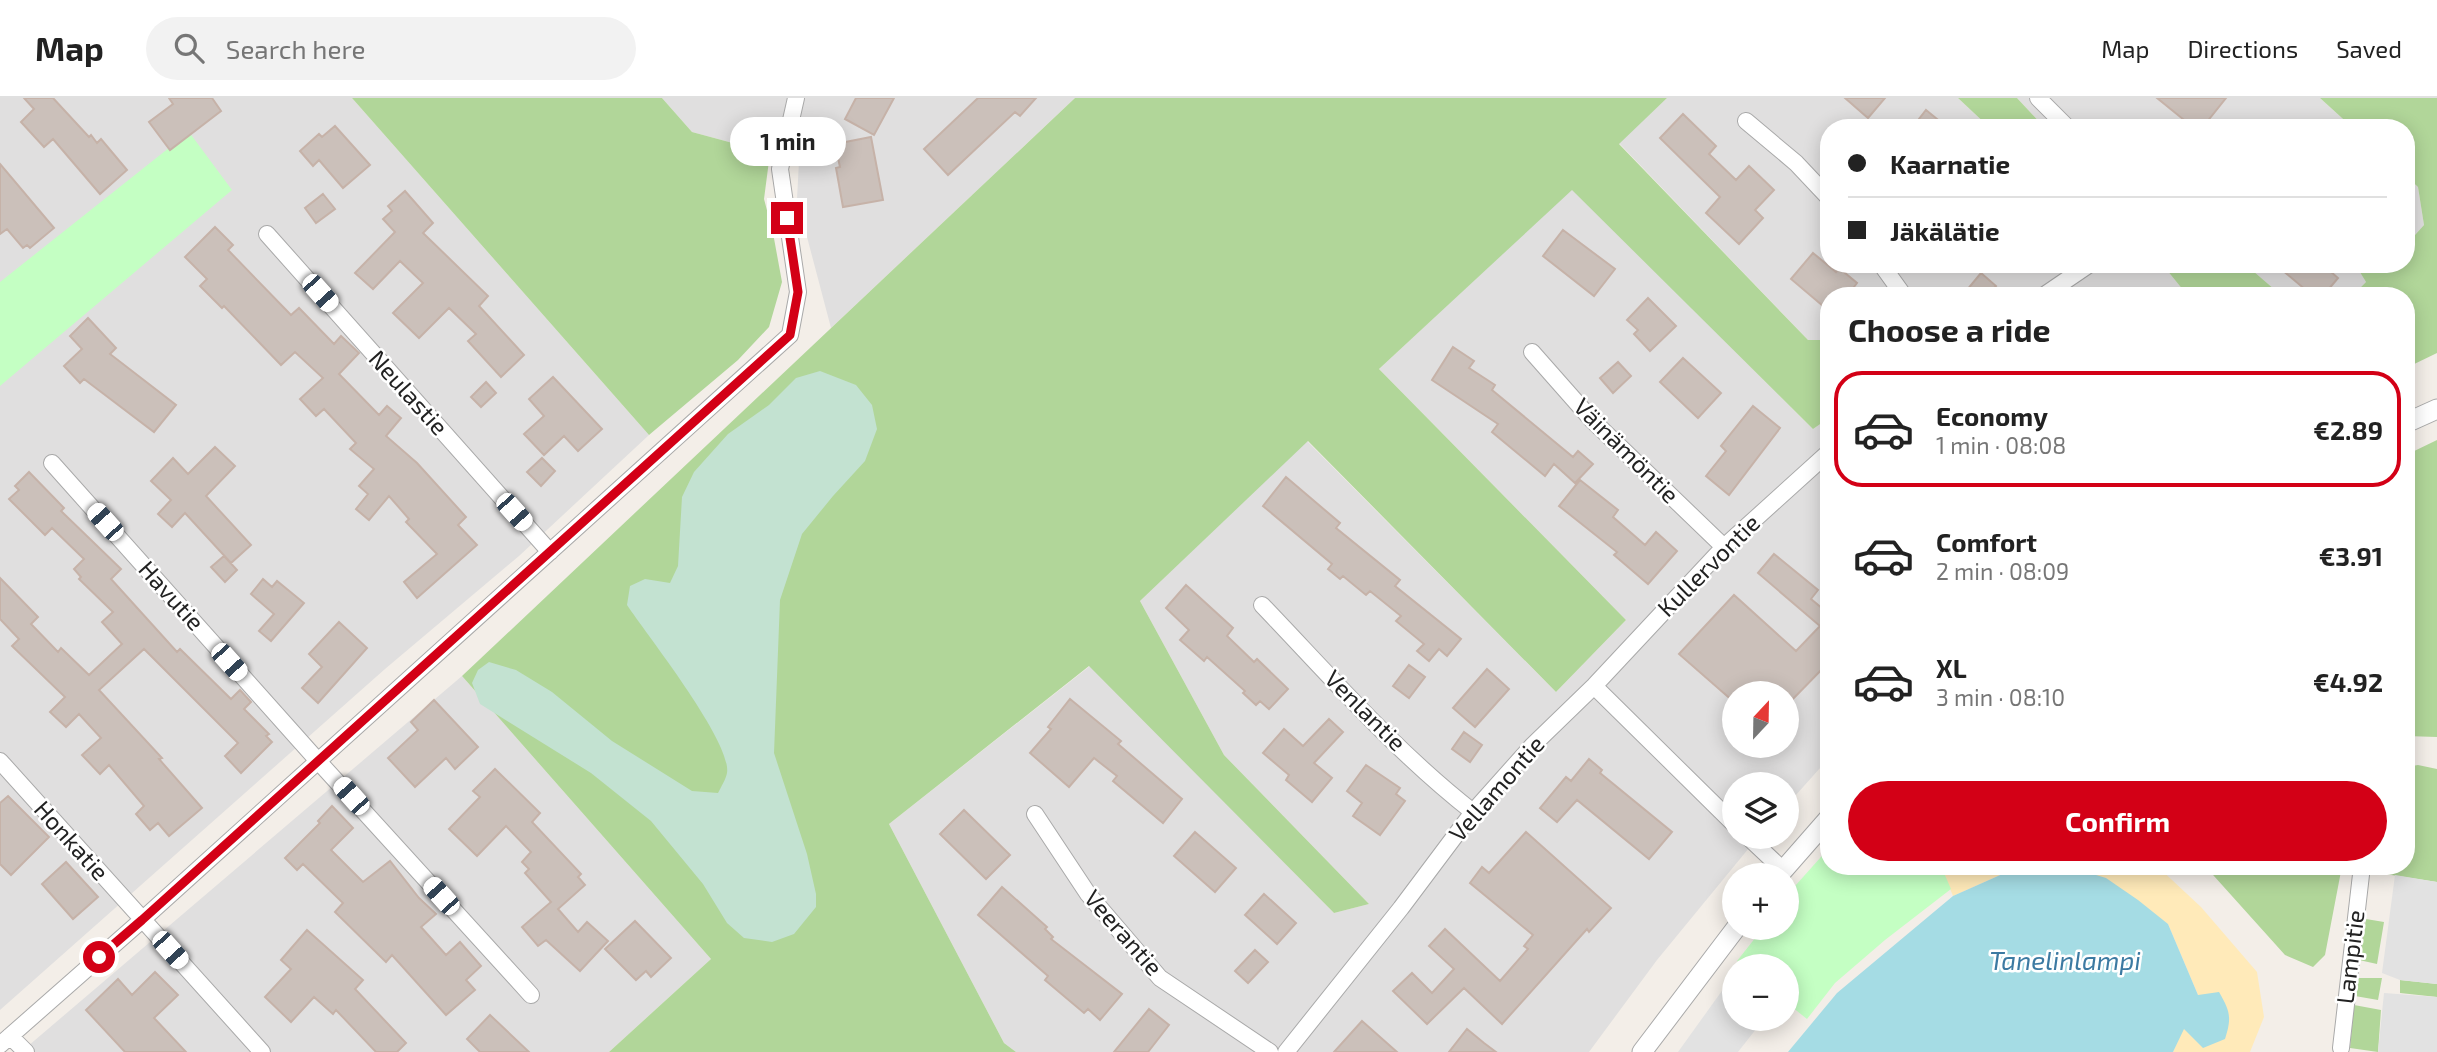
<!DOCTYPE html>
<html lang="en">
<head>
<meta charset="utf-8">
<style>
  :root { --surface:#fff; --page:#f2f2f2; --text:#222; --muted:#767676; --line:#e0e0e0; --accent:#d30016 }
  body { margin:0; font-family:"Exo 2",sans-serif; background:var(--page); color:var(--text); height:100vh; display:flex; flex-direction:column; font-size:26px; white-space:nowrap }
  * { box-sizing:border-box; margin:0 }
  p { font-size:23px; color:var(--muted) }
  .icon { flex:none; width:38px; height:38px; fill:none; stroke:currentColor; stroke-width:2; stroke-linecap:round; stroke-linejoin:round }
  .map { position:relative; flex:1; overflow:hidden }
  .drawer { position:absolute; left:1820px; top:189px; width:595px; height:588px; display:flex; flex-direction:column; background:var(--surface); border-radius:28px; box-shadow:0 4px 18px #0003 }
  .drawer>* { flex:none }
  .hud { position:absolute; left:1820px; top:21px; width:595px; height:154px; border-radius:28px; box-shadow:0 4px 18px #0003; display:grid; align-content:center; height:154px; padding:0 28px; background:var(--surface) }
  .needle { width:46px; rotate:22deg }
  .tools { position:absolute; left:1722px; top:583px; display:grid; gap:14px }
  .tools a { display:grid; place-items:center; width:77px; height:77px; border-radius:50%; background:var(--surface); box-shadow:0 4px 18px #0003; font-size:35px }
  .end { position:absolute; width:32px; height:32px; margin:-16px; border:9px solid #d30016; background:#fff; box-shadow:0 0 0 4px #fff }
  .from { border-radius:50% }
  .bubble { position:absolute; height:49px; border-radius:24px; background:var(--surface); box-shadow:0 4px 18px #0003; font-size:23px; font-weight:700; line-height:49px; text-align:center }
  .car { position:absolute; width:21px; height:42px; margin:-21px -10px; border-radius:9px; box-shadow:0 0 5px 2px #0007; background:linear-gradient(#fff 24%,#345 0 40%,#fff 0 76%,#345 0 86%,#fff 0) }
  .hud b { display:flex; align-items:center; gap:24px; height:66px; font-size:26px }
  .hud b+b { border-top:2px solid var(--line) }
  .hud i { width:18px; height:18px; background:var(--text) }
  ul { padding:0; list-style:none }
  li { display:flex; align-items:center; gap:21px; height:116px; margin:0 14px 10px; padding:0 14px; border:4px solid transparent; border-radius:28px }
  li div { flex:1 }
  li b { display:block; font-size:26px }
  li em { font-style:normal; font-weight:700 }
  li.active { border-color:var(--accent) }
  li>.icon { width:63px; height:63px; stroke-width:1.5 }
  h2 { padding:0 28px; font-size:32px; line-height:84px }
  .action { display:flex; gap:14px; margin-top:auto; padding:14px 28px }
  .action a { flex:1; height:80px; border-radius:42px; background:var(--accent); color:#fff; font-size:28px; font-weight:700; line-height:80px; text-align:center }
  header { display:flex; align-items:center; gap:42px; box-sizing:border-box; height:98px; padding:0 35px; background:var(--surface); border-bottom:2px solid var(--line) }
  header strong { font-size:33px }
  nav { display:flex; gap:38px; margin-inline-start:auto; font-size:24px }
  .search { width:490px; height:63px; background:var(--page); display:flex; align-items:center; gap:18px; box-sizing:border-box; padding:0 24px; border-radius:38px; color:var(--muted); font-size:26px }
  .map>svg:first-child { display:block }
  .residential { fill:#e0dfdf; fill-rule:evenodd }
  .forest { fill:#b1d699 }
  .wetland { fill:#c3e2d1 }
  .sand { fill:#ffeab9 }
  .park { fill:#c4ffc3 }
  .parking { fill:#e2e2e2 }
  .water { fill:#a5dce4 }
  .building { fill:#cbc0ba; stroke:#c6b2a8; stroke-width:2 }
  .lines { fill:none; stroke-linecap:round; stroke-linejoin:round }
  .minor-casing { stroke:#a9a9a9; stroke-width:18 }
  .tertiary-casing { stroke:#a9a9a9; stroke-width:21 }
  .minor { stroke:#fff; stroke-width:16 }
  .tertiary { stroke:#fff; stroke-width:19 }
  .route { stroke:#d30016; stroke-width:9 }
  .labels { text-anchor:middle; stroke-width:5; stroke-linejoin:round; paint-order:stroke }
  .street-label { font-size:24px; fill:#222; stroke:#fff }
  .water-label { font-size:26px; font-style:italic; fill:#3c7aa2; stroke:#fff }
</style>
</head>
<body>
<header>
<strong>Map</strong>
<div class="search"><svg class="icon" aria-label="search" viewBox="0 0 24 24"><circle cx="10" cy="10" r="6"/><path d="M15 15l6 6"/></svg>Search here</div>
<nav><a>Map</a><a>Directions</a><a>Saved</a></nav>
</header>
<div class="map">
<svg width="2437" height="954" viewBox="0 0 2437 954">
  <rect width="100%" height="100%" fill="#f3eee8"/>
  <path class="residential" d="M0,0H352L649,337L519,458L385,571L0,912Z
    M662,0H1075L831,230L797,101L799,63L692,34Z
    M1667,0H1958L1990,30H1829V166H2162L2188,198H1829V242H1808L1619,45Z
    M2017,0H2320L2353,30H2045Z
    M2406,78L2418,89L2424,127L2406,147Z
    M1572,91L1813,331L1829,320V660L1787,707V686H1734V738L1758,739L1657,862L1589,954H1016L1004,945L889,726L1090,568L1334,815L1369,806L1224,657L1140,503L1307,343L1556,594L1626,522L1379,271ZM1734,595H1787V648H1734Z
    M2245,166H2355L2366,184L2352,198H2282Z
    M462,578L711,861L609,954H21Z"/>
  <path class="forest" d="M335,0H662L692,34L770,55L764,101L773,135L782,184L769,229L738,262L649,337L352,0Z
    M1075,0H1667L1619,46L1808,242H1829V320L1813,331L1572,92L1379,271L1626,522L1556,594L1308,343L1140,503L1224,657L1369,806L1334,815L1089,568L889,726L1004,945L1016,954H609L711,861L462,578Z
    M1958,0H2017L2045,30H1990Z
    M2320,0H2437V255L2406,270V198H2352L2366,184L2355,166H2406V147L2424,127L2418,89L2406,78V30H2353Z
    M2162,166H2245L2282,198H2188Z
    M2437,342V639L2406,638V357Z
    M2418,667L2437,671V784L2372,774L2373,768H2406V669Z
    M2205,768H2274L2276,773L2299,776L2308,768H2342L2325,857L2313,869L2285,857Z
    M2366,821L2384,824L2377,866L2359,862Z
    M2358,880H2382L2378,902L2355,898Z
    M2400,882L2437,886V899L2400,895Z
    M2354,907L2381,912L2378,954L2350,950Z"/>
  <path class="wetland" d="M820,273L856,287L872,307L877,331L865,363L833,398L802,436L780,502L774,655L807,756L816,796V809L794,836L772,844L744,840L727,825L703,786L651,723L591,675L480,606L472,585L478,572L489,564L516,572L552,594L612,643L692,693L718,695C721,689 726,681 727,675C732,644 647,537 627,507L630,488L645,481L670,485L678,468L682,399L694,374L728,336L769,307L796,280Z"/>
  <path class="sand" d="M1941,768H2157L2201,809L2257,874L2264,919L2250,954H2173L2198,897L2168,826L2073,770H2041L2007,774L1953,798Z"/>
  <path class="park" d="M189,34L232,92L0,288V184Z
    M1829,750V768H1941L1951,791L1885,842L1835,885L1807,921L1787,905V868H1743L1737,863L1763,830H1787V797Z"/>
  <path class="parking" d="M2395,777L2437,784V886L2400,882L2382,875Z
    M1729,883L1734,887V920L1764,921L1738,954H1678Z
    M2384,895L2437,899V954H2378Z"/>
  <path class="water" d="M2041,770H2073L2106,780L2138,802L2168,826L2198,897L2219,894C2230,913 2232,919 2225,941L2203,950L2184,931L2173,954H1788L1837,895L1953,798L2007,774Z"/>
  <path class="building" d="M24,0H53L89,39L91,37L97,45L101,41L127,72L100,96L53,41L44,49L21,24L34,11Z
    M169,0H212L221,13L170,52L149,24L173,6Z
    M856,0H894L874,37L845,21Z
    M978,0H1036L1020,18L1015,14L948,77L924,51Z
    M1845,0H1885L1868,20Z
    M2157,0H2226L2202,30H2194Z
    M1926,12L1948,30H1912Z
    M1683,16L1716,48L1709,56L1736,82L1749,68L1774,92L1755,112L1763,120L1739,146L1706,115L1720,99L1660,40Z
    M335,28L370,67L343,90L319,62L313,68L300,53L319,36L322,39Z
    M871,39L883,102L843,109L836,70L840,69L835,46Z
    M0,66L54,130L30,150L27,147L23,150L7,131L0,136Z
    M405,93L433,125L423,135L488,198L479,208L524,257L501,279L468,243L476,236L449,210L419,240L393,215L423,185L400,163L373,191L355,175L395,134L383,121L392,113L388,108Z
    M323,96L335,111L316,125L305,110Z
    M215,129L233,147L228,152L291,217L299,210L334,246L341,238L359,255L339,276L379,317L387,308L401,320L386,338L417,365L466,419L458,427L477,447L417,500L404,484L437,456L406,424L409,421L389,398L369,422L356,411L368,396L359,388L374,371L350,351L356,345L324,311L316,318L300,301L323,280L295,254L281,267L224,208L222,210L200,188L207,181L185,159Z
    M1563,132L1615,171L1594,198L1543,158Z
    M1813,155L1836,174L1839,170L1857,185L1847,198H1829V213L1791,181Z
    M2275,166H2322L2338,180L2323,198H2313Z
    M1981,175L1996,188L1987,198H1962Z
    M1648,200L1676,228L1650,253L1634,236L1638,232L1627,222Z
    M88,220L116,250L110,256L176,307L154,334L84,281L80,285L64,268L82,251L70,238Z
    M1453,249L1474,263L1469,270L1495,287L1492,292L1573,359L1578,353L1593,366L1575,385L1554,366L1545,378L1492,334L1498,326L1432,282Z
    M1683,260L1721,295L1698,320L1660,284Z
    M1618,264L1631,278L1613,295L1600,280Z
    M553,279L602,331L578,353L564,338L544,357L524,336L544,318L529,301Z
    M486,284L496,295L481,309L471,299Z
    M1753,308L1780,330L1729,397L1706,378L1726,353L1721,348Z
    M215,349L235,368L206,398L251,447L231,465L185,415L172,429L158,416L171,402L151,383L173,360L188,376Z
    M542,360L555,373L541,388L527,374Z
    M29,374L64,410L61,413L121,471L111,481L177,554L180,551L231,601L240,592L251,604L244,611L269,636L266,638L272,644L241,675L225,658L238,645L144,551L99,592L162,660L159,661L202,710L169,738L158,725L150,732L136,716L144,708L109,667L100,676L82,657L101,640L79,616L66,629L50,614L65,599L12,548L19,541L0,521V480L38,519L31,526L58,554L61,550L89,577L122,546L102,524L113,514L79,481L81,479L74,471L84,461L52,430L45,437L9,401L19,392L15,388Z
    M1286,379L1340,425L1336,430L1400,482L1395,488L1461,541L1447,558L1439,551L1429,563L1417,553L1424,546L1396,523L1401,518L1370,493L1366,497L1343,478L1340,481L1328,471L1332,466L1263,408Z
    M1580,382L1618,412L1613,419L1645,447L1656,434L1677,453L1648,486L1614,457L1617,454L1559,408Z
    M1774,456L1818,492L1811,501L1829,516V564L1787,607V595H1772L1761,584L1752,595H1734V604L1679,556L1734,497L1796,553L1820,528L1758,475Z
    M224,458L237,472L225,484L211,469Z
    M263,481L272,489L277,483L304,505L271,543L259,533L274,516L251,496Z
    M1186,487L1233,530L1227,538L1254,564L1257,561L1288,591L1269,611L1260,603L1256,607L1243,595L1245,593L1207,559L1204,563L1180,542L1189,532L1166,510Z
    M339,524L367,550L318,605L302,590L322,569L309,556Z
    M1409,567L1425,579L1409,600L1393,588Z
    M1487,571L1509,591L1475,629L1453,610Z
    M1070,601L1121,643L1118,646L1182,701L1163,725L1113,683L1117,678L1094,660L1069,689L1030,655L1051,631L1048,629Z
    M434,602L478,649L455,671L446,660L415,689L388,660L418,632L411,624Z
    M1329,621L1343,634L1314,665L1332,680L1312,704L1286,682L1289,677L1263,655L1284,631L1303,648Z
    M1464,634L1482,647L1470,664L1452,651Z
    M1589,661L1602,672L1600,675L1672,734L1649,761L1577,702L1557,724L1540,710L1566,679L1571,683Z
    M1366,667L1400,690L1396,696L1405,703L1380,737L1353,718L1362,705L1347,693Z
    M495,671L540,715L532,724L581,776L578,779L585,787L558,811L578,834L587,824L608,843L580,873L546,842L538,848L522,829L551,804L525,775L529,771L522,764L531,754L506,728L477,758L449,731L480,699L473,693Z
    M8,698L49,739L11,777L0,766V705Z
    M332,708L353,730L331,752L363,784L390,763L419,800L436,816L421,829L446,857L460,844L481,868L466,882L475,892L446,917L392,857L386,864L335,814L343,805L303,766L297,772L285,760L320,725L318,723Z
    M964,712L1010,757L986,781L940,736Z
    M1195,734L1236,770L1215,794L1174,758Z
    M1526,734L1611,810L1589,834L1587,831L1502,926L1464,890L1427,926L1393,893L1412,875L1432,895L1454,871L1429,848L1445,831L1500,883L1528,851L1524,848L1533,837L1470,785L1482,769L1489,775Z
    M66,764L98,799L73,821L42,786Z
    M1002,789L1047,829L1045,831L1053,839L1051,841L1122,896L1100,922L1088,911L1084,915L1045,882L1048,878L978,817Z
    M1264,796L1296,825L1277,846L1245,817Z
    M635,823L671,860L651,879L646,873L636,882L605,851Z
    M307,832L363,882L355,891L406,945L397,954H376L336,912L333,916L314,899L291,924L265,899L291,871L281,862Z
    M1255,852L1268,864L1248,885L1235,873Z
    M155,874L178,897L154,920L186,954H125L86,912L118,881L132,897Z
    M1149,911L1169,927L1148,954H1114Z
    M490,917L529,954H480L467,941Z
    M1362,923L1397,954H1334Z
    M1467,931L1484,945L1496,954H1449Z"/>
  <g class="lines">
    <g class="minor-casing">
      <path id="minor" d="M2038,0L2068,30
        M1746,23L1796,65L1829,100
        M267,136L550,454
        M1881,166L1904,198
        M2043,198L2090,166
        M1532,254L1592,322L1724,449
        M52,365L318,663L531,897
        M1262,507C1330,578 1395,653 1473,714
        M1594,588L1734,726
        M0,663L262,954
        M1035,716L1088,796L1160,880L1270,954
        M1747,738L1783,772
        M10,938L26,954
        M0,947L142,822L790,237L798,194L780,71L796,0
        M2341,950L2362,768
        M1286,954L1401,810L1473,714L1532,648L1594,588L1724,449L1829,354"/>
    </g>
    <g class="tertiary-casing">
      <path id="tertiary" d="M2406,325L2437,311
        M1779,777L1829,720
        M1642,954L1736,830"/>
    </g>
    <use href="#minor" class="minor"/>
    <use href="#tertiary" class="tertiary"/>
  </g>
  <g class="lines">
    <path class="route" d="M99,859L142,822L790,237L798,194L787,120"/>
  </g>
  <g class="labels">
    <g class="street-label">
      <text transform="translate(408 295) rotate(48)" y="8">Neulastie</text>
      <text transform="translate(1626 353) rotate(45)" y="8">Väinämöntie</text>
      <text transform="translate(1709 468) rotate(-45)" y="8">Kullervontie</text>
      <text transform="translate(171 498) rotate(48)" y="8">Havutie</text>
      <text transform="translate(1365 613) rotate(45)" y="8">Venlantie</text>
      <text transform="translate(1497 691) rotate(-49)" y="8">Vellamontie</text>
      <text transform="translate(71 743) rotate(48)" y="8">Honkatie</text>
      <text transform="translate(1123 835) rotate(49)" y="8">Veerantie</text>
      <text transform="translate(2351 859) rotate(-83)" y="8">Lampitie</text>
    </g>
    <g class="water-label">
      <text x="2065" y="872">Tanelinlampi</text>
    </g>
  </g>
</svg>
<div class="tools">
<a><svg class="needle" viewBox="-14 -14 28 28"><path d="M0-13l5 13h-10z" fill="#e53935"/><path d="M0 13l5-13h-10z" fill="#767676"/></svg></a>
<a><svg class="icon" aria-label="layers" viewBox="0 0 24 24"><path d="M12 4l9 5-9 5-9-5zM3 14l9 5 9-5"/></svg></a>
<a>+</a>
<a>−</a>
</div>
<i class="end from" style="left:99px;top:859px"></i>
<i class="end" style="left:787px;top:120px"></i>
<div class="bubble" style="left:730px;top:19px;width:116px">1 min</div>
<i class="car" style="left:320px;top:195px;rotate:138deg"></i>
<i class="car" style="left:514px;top:414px;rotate:138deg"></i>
<i class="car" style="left:105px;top:424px;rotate:318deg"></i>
<i class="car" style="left:229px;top:564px;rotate:138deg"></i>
<i class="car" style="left:351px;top:698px;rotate:318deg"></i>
<i class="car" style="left:441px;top:798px;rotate:318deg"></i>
<i class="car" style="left:170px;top:852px;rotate:138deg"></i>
<div class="hud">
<b><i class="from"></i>Kaarnatie</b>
<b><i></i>Jäkälätie</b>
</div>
<section class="drawer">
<h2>Choose a ride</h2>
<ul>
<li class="active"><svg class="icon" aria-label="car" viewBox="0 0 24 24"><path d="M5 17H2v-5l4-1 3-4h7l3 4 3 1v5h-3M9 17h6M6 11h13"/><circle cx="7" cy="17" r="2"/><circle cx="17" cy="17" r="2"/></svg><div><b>Economy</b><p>1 min · 08:08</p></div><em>€2.89</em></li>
<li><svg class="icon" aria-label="car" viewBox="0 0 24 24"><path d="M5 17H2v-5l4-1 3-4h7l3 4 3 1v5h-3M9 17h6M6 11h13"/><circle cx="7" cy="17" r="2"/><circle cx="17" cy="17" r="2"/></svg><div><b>Comfort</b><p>2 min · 08:09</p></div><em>€3.91</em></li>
<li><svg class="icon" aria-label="car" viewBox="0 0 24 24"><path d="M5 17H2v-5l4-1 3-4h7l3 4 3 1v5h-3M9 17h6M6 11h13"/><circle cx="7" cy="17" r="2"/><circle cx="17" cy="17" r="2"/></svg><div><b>XL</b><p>3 min · 08:10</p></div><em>€4.92</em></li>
</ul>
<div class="action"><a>Confirm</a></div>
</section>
</div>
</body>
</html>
